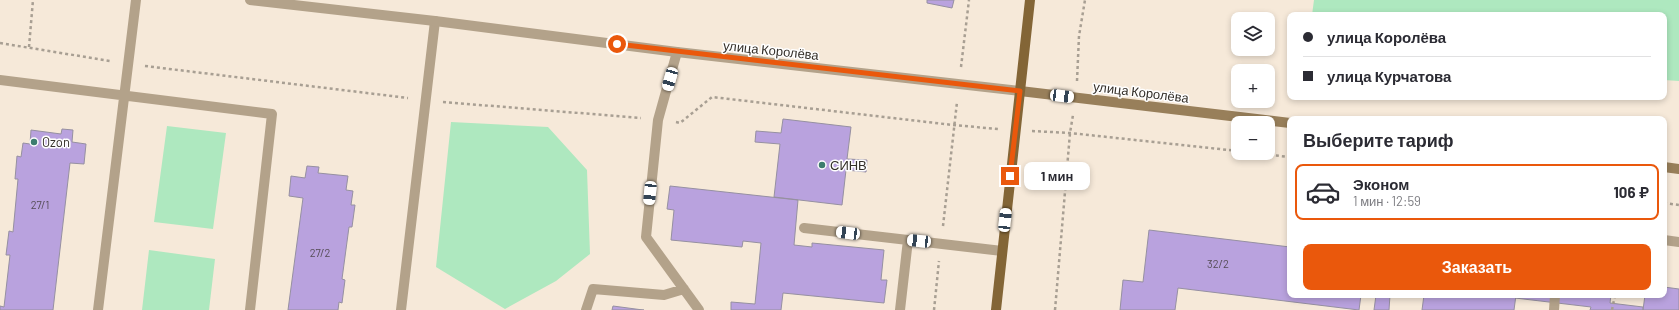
<!DOCTYPE html>
<html lang="ru">
<head>
<meta charset="utf-8">
<style>
  :root { --surface:#fff; --page:#f7f7f7; --text:#2b2b33; --muted:#7c7c81; --line:#e1e1e2; --accent:#ea580c }
  body { margin:0; font-family:Barlow,sans-serif; background:var(--page); color:var(--text); height:100vh; display:flex; flex-direction:column; font-size:15px; white-space:nowrap }
  * { box-sizing:border-box; margin:0 }
  p { font-size:13px; color:var(--muted) }
  .icon { flex:none; width:22px; height:22px; fill:none; stroke:currentColor; stroke-width:2; stroke-linecap:round; stroke-linejoin:round }
  .map { position:relative; flex:1; overflow:hidden }
  .side { position:absolute; left:1287px; top:116px; width:380px; height:182px; display:flex; flex-direction:column; background:var(--surface); border-radius:8px; box-shadow:0 2px 6px #0003 }
  .side>* { flex:none }
  .banner { position:absolute; left:1287px; top:12px; width:380px; height:88px; border-radius:8px; box-shadow:0 2px 6px #0003; display:grid; align-content:center; height:88px; padding:0 16px; background:var(--surface) }
  .fabs { position:absolute; left:1231px; top:12px; display:grid; gap:8px }
  .fabs a { display:grid; place-items:center; width:44px; height:44px; border-radius:8px; background:var(--surface); box-shadow:0 2px 6px #0003; font-size:20px }
  .end { position:absolute; width:18px; height:18px; margin:-9px; border:5px solid #ea580c; background:#fff; box-shadow:0 0 0 2px #fff }
  .from { border-radius:50% }
  .bubble { position:absolute; height:28px; border-radius:8px; background:var(--surface); box-shadow:0 2px 6px #0003; font-size:13px; font-weight:700; line-height:28px; text-align:center }
  .car { position:absolute; width:12px; height:24px; margin:-12px -6px; border-radius:5px; box-shadow:0 0 3px 1px #0007; background:linear-gradient(#fff 24%,#345 0 40%,#fff 0 76%,#345 0 86%,#fff 0) }
  .banner b { display:flex; align-items:center; gap:14px; height:38px; font-size:15px }
  .banner b+b { border-top:1px solid var(--line) }
  .banner i { width:10px; height:10px; background:var(--text) }
  ul { padding:0; list-style:none }
  li { display:flex; align-items:center; gap:12px; height:56px; margin:0 8px 6px; padding:0 8px; border:2px solid var(--line); border-radius:8px }
  li div { flex:1 }
  li b { display:block; font-size:15px }
  li em { font-style:normal; font-weight:700 }
  li.on { border-color:var(--accent) }
  li>.icon { width:36px; height:36px; stroke-width:1.5 }
  h2 { padding:0 16px; font-size:18px; line-height:48px }
  .cta { display:flex; gap:8px; margin-top:auto; padding:8px 16px }
  .cta a { flex:1; height:46px; border-radius:8px; background:var(--accent); color:#fff; font-size:16px; font-weight:700; line-height:46px; text-align:center }
  .map>svg:first-child { display:block }
  .green { fill:#aee8bf }
  .building { fill:#b9a2de; stroke:#9690a1 }
  .lines { fill:none; stroke-linecap:round; stroke-linejoin:round }
  .path { stroke:#a89f93; stroke-width:2.5; stroke-dasharray:3 3; stroke-linecap:butt }
  .service { stroke:#b3a28a; stroke-width:10 }
  .tertiary { stroke:#b3a28a; stroke-width:10 }
  .secondary { stroke:#987f5a; stroke-width:10 }
  .primary { stroke:#836536; stroke-width:10 }
  .route { stroke:#ea580c; stroke-width:5 }
  .poi-dot { fill:#3c7d6e; stroke:#fff; stroke-width:1.5 }
  .labels { text-anchor:middle; stroke-width:3; stroke-linejoin:round; paint-order:stroke }
  .number-label { font-size:11px; fill:#554c56 }
  .street-label { font-size:13px; fill:#342f29; stroke:#fff }
  .poi-label { font-size:13px; fill:#342f29; stroke:#fff; text-anchor:start }
</style>
</head>
<body>
<div class="map">
<svg width="1679" height="310" viewBox="0 0 1679 310">
  <rect width="100%" height="100%" fill="#f6e9d9"/>
  <path class="green" d="M1314,0H1679V81L1664,80V15H1312Z
    M451,122L548,127L587,170L590,254L556,281L505,309L436,267Z
    M167,126L226,133L213,229L154,222Z
    M149,250L215,259L209,310H142Z"/>
  <path class="building" d="M927,0H954L952,8L927,3Z
    M783,119L851,127L847,159L867,160L866,172L846,170L842,205L774,197L780,144L755,142L756,131L781,133Z
    M62,129L73,130L72,142L86,144L84,164L70,163L53,310H0V306L4,307L10,255H6L9,231L13,232L18,179H15L17,156L21,157L23,143L30,144L31,130L61,134Z
    M307,166L319,167L318,173L348,176L346,190L353,191L351,205H355L352,227H349L342,279L345,280L342,303L339,302L338,310H288L303,198L289,196L291,176L305,178Z
    M670,186L798,200L794,245L812,247V243L884,250L881,280H887L884,303L783,293L781,310H731V302L755,304L761,243L743,241L742,247L671,240L674,210L667,209Z
    M1149,230L1290,247V295H1361L1359,310L1178,288L1175,310H1120L1123,280L1143,282Z
    M1664,287L1679,289V310H1643L1645,295H1664Z
    M1376,295H1390L1389,310H1374Z
    M1424,295H1516L1514,310H1422Z
    M1516,295H1611L1610,303L1643,307V310H1590L1591,307L1515,298Z
    M613,306L643,310H644H612Z"/>
  <g class="lines">
    <path class="path" d="M0,43L110,61
      M29,47L33,0
      M145,66L408,98
      M961,67L969,0
      M1077,81L1079,36L1085,0
      M443,102L641,118
      M676,122L680,123L712,97L953,125L998,129
      M1032,131L1070,133L1238,151
      M1252,153L1290,157
      M1664,203L1679,205
      M943,226L957,102
      M934,310L939,261
      M1055,310L1070,133L1073,115
      M1612,310L1615,295"/>
    <path class="service" d="M677,52L658,120L646,237L699,310
      M0,80L272,114L250,310
      M804,228L908,240
      M1664,240L1679,242
      M98,310L136,0
      M401,310L435,21
      M586,310L593,289L664,295L684,289
      M900,310L908,240L1002,251
      M1554,310L1555,295"/>
    <path class="tertiary" d="M250,0L435,21L677,52L1020,91"/>
    <path class="secondary" d="M1020,91L1290,123
      M1664,167L1679,169"/>
    <path class="primary" d="M996,310L1030,0"/>
  </g>
  <g class="lines">
    <path class="route" d="M617,44L1020,91L1010,176"/>
  </g>
  <g class="poi-dot">
    <circle cx="34" cy="142" r="4"/>
    <circle cx="822" cy="165" r="4"/>
  </g>
  <g class="labels">
    <g class="number-label">
      <text x="40" y="209">27/1</text>
      <text x="320" y="257">27/2</text>
      <text x="1218" y="268">32/2</text>
    </g>
    <g class="street-label">
      <text transform="translate(771 50) rotate(6)" y="5">улица Королёва</text>
      <text transform="translate(1141 92) rotate(7)" y="5">улица Королёва</text>
    </g>
    <g class="poi-label">
      <text x="42" y="147">Ozon</text>
      <text x="830" y="170">СИНВ</text>
    </g>
  </g>
</svg>
<div class="fabs">
<a><svg class="icon" aria-label="layers" viewBox="0 0 24 24"><path d="M12 4l9 5-9 5-9-5zM3 14l9 5 9-5"/></svg></a>
<a>+</a>
<a>−</a>
</div>
<i class="end from" style="left:617px;top:44px"></i>
<i class="end" style="left:1010px;top:176px"></i>
<div class="bubble" style="left:1024px;top:162px;width:66px">1 мин</div>
<i class="car" style="left:670px;top:79px;rotate:196deg"></i>
<i class="car" style="left:1062px;top:96px;rotate:97deg"></i>
<i class="car" style="left:650px;top:193px;rotate:186deg"></i>
<i class="car" style="left:1005px;top:220px;rotate:6deg"></i>
<i class="car" style="left:848px;top:233px;rotate:277deg"></i>
<i class="car" style="left:919px;top:241px;rotate:276deg"></i>
<div class="banner">
<b><i class="from"></i>улица Королёва</b>
<b><i></i>улица Курчатова</b>
</div>
<section class="side">
<h2>Выберите тариф</h2>
<ul>
<li class="on"><svg class="icon" aria-label="car" viewBox="0 0 24 24"><path d="M5 17H2v-5l4-1 3-4h7l3 4 3 1v5h-3M9 17h6M6 11h13"/><circle cx="7" cy="17" r="2"/><circle cx="17" cy="17" r="2"/></svg><div><b>Эконом</b><p>1 мин · 12:59</p></div><em>106 ₽</em></li>
</ul>
<div class="cta"><a>Заказать</a></div>
</section>
</div>
</body>
</html>
